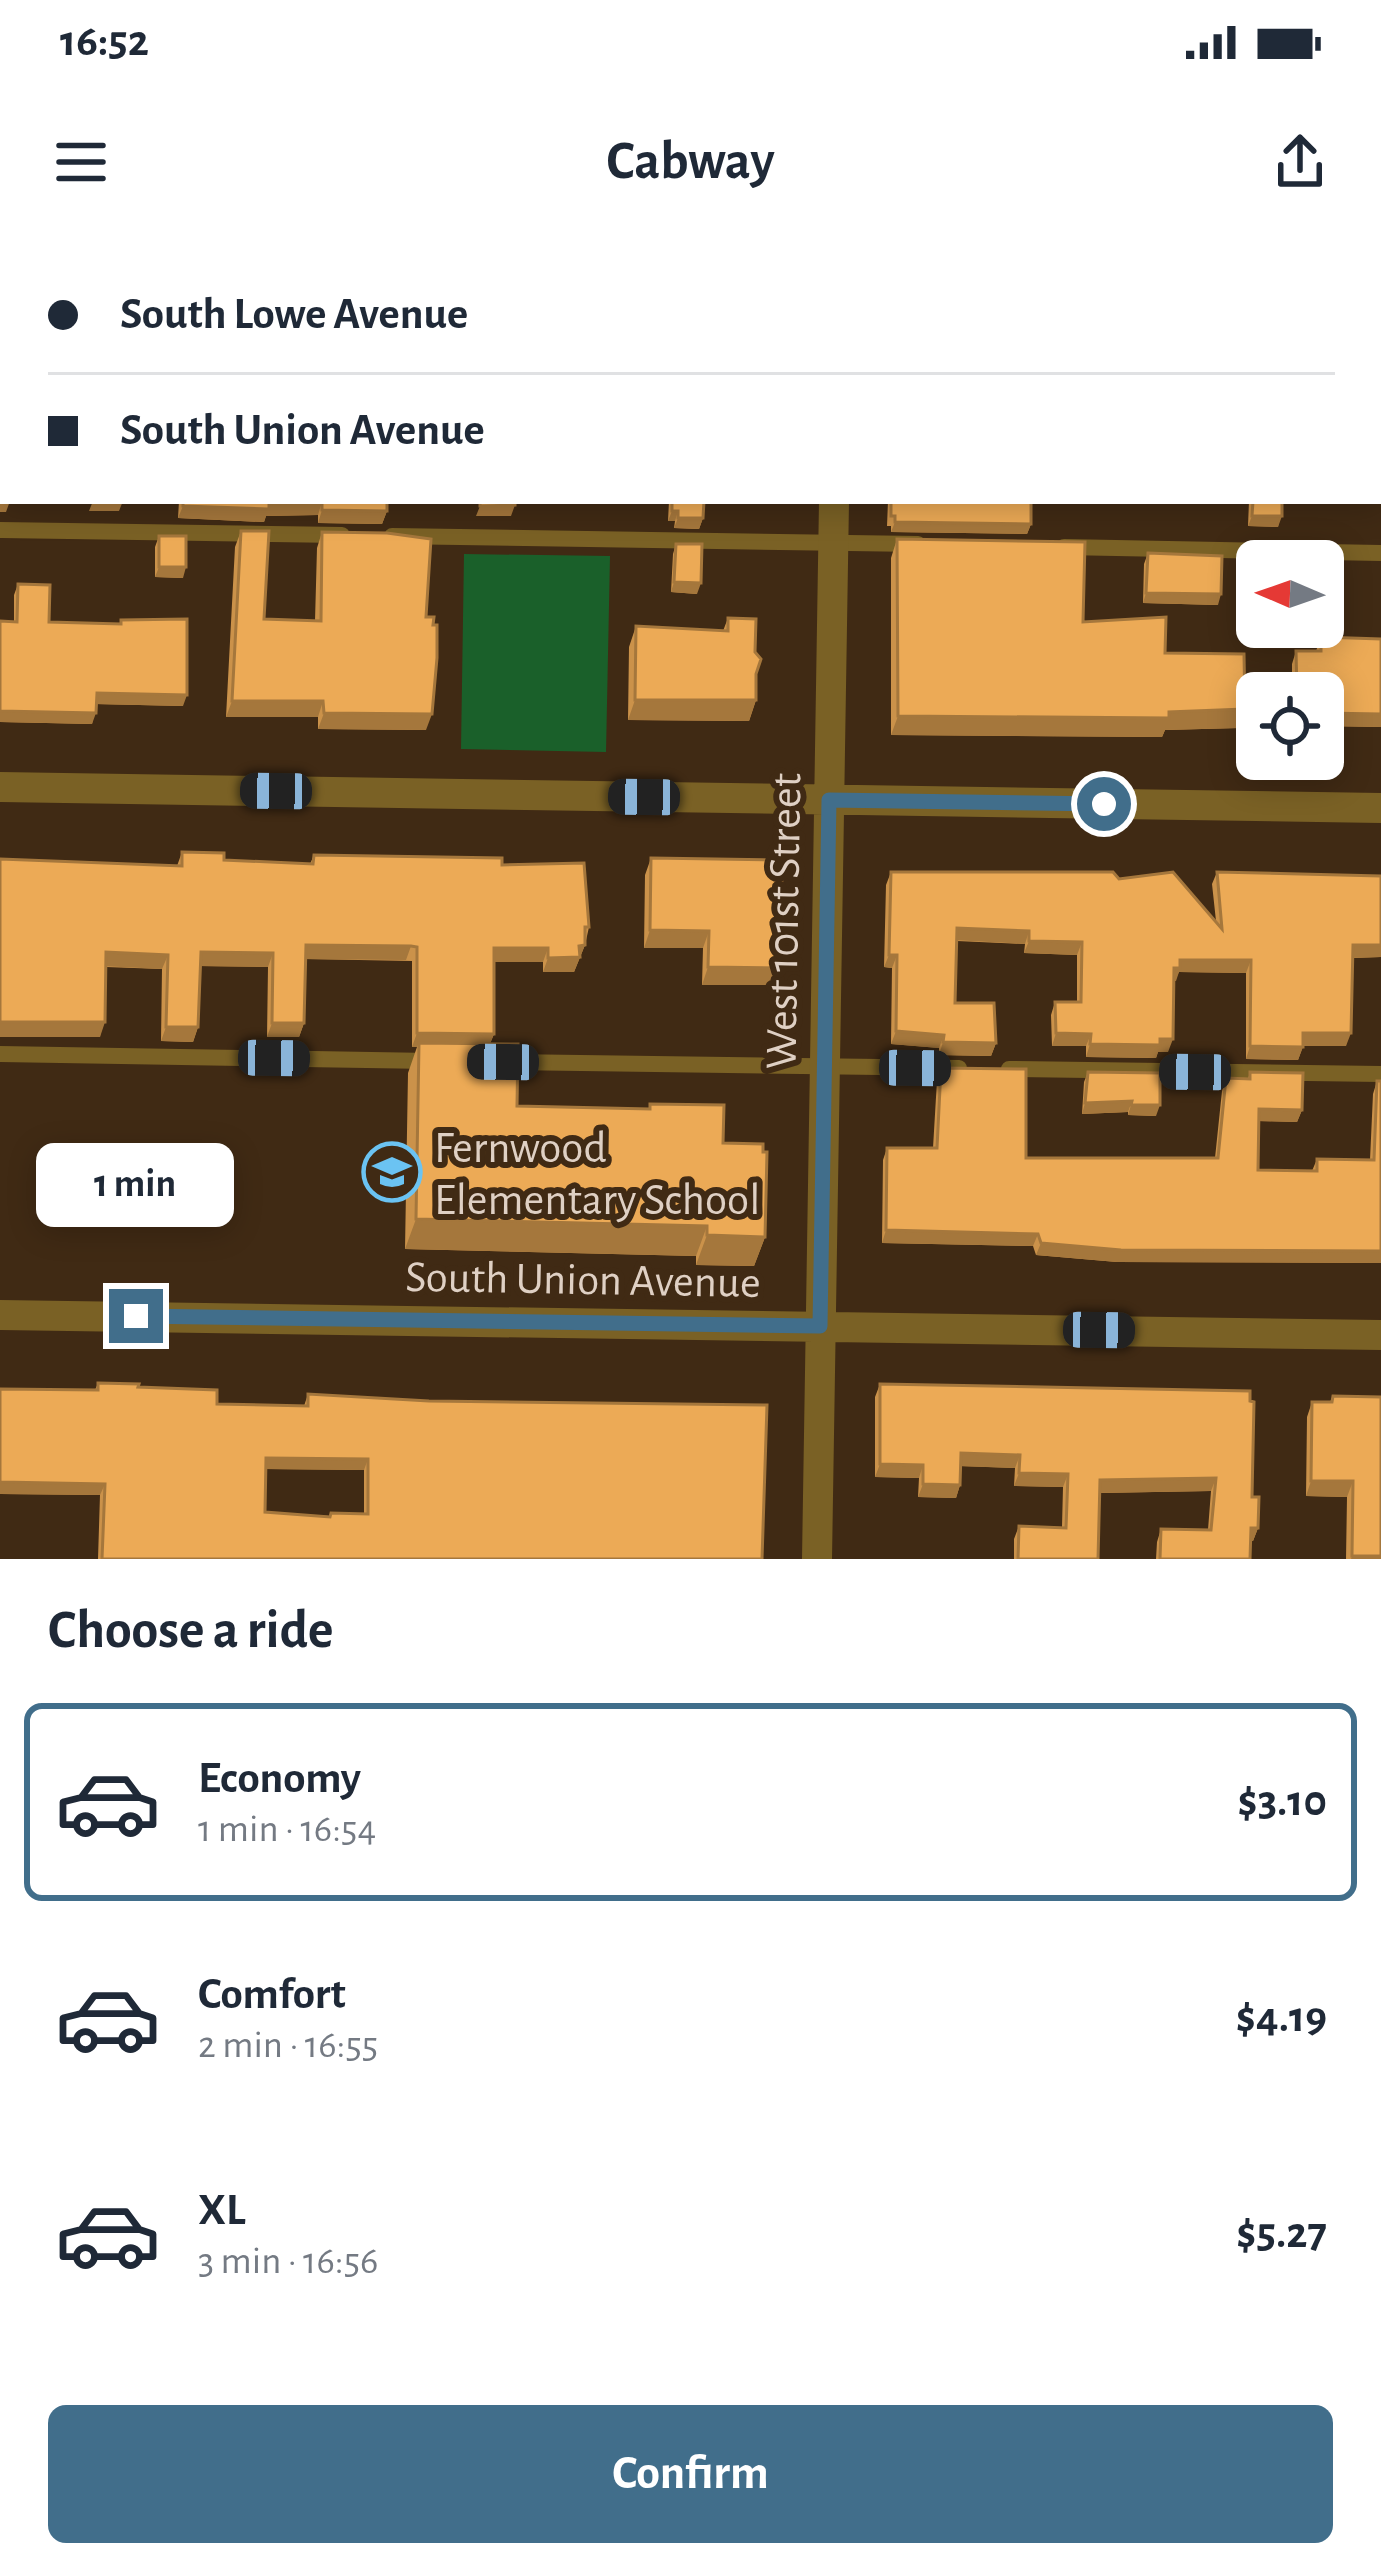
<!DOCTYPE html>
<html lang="en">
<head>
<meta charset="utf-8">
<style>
  :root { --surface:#fff; --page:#f2f2f3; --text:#1f2937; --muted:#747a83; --line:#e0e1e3; --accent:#416e8b }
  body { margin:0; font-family:"Alegreya Sans",sans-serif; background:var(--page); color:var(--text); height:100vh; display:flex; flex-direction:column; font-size:45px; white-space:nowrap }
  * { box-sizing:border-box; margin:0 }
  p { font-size:39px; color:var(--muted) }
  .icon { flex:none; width:66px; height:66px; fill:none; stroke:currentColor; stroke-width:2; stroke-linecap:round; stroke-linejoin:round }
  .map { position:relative; height:1319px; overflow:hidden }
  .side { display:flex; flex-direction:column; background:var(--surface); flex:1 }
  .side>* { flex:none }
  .hud { position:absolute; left:0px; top:0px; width:1383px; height:264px; box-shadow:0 6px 30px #0003; display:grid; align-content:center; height:264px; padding:0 48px; background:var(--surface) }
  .needle { width:78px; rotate:272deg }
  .fabs { position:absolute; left:1236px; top:300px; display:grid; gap:24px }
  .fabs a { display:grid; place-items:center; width:108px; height:108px; border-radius:18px; background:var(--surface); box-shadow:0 6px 30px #0003; font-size:60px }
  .end { position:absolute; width:54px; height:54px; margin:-27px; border:15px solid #416e8b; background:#fff; box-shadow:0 0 0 6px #fff }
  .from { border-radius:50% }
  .bubble { position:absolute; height:84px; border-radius:18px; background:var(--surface); box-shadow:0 6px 30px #0003; font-size:39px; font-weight:700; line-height:84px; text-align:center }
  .car { position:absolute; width:36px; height:72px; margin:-36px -18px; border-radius:15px; box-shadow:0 0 9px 3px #0007; background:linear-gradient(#222 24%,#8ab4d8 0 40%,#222 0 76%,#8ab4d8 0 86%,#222 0) }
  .hud b { display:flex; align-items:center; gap:42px; height:114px; font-size:45px }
  .hud b+b { border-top:3px solid var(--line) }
  .hud i { width:30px; height:30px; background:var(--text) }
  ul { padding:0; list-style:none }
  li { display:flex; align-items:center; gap:36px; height:198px; margin:0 24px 18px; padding:0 24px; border:6px solid transparent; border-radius:18px }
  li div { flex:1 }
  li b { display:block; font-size:45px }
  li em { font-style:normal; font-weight:700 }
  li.current { border-color:var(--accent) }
  li>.icon { width:108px; height:108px; stroke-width:1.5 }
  h2 { padding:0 48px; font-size:54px; line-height:144px }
  .action { display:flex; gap:24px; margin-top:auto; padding:24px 48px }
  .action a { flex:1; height:138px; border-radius:18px; background:var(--accent); color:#fff; font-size:48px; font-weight:700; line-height:138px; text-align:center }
  .status { display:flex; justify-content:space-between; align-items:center; height:84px; padding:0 60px; background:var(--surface); direction:ltr }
  .status svg { height:33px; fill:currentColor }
  header { display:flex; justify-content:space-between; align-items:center; height:156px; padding:0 48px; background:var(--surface); font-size:54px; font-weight:700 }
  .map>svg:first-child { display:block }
  .green { fill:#1a602a }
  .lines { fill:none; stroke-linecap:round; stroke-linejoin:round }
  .service { stroke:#7a6125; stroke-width:16 }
  .minor { stroke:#7a6125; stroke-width:30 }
  .wall { fill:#cb924a; fill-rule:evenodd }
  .shaded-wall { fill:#a5773c }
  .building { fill:#ecaa56; stroke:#a5773c; stroke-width:3; fill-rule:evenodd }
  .route { stroke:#416e8b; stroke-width:15 }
  .labels { text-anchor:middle; stroke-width:12; stroke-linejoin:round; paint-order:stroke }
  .street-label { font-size:45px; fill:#dfd0c4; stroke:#402a14 }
  .poi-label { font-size:45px; fill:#dfd0c4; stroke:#402a14; text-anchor:start }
</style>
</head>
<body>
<div class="status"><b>16:52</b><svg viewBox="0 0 49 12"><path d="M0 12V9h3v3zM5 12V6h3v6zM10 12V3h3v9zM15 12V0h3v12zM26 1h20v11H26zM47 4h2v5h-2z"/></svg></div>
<header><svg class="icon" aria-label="menu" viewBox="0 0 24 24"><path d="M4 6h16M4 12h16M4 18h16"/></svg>Cabway<svg class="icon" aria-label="share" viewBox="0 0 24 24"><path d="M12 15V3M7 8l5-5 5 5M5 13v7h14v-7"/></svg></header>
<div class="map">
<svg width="1381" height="1319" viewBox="0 0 1381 1319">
  <rect width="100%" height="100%" fill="#402a14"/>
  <path class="green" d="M464,314L610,316L606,512L461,509Z"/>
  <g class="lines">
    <path class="service" d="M0,290L342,295
      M392,296L918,304
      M1064,307L1381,313
      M0,814L431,821
      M499,822L959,828
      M1009,829L1381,834"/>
    <path class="minor" d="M839,3V0
      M0,27L3,28
      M1380,47H1381
      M0,547L1381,568
      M0,1075L1381,1095
      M817,1319L834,261"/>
  </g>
  <path class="wall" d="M179,261H387V271L382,284L318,283V275L266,276L264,282L178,278Z
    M669,261H704L703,278L699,289L674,288L675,281H668Z
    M888,261H1031V284L1027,294L891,292V286H887Z
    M1249,261H1282L1278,287L1248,286Z
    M241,291L264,379L315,381L317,308L322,292L426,377V490L318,489V477H226L235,307Z
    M159,296L183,338L155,337V307Z
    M897,299L1083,382L1165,413L1245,469L1239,488L1165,490L1162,497L891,495V318Z
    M676,304L697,354L671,352L673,314Z
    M1148,313L1218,365L1143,363L1144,324Z
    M18,344L49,382L120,384L121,380L183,466L96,464L92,484L0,482V381L14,382V355Z
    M728,378L756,434V460L749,481L628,480L629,407L636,386L723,391Z
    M1321,397L1381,487L1323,486V453H1292V424L1296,411H1316Z
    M182,612L224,620L310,624L314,615L502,625L589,687L585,705L574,732H543V722H494V794L490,804L517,866L649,869L650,864L723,903L765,997L754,1026L696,1025V1016L405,1009L408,833L417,807H412V721L305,719L304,783L299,797H267L268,727L200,726L198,787L193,802L161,801L162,729L106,727L100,797H0L177,626Z
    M651,618L781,728L774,745H702L703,708H644L645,635Z
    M891,632L1119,639L1216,681L1212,644L1217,632L1381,636V717L1353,718L1346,806H1303L1298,820L1246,819V733L1179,732L1174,741L1168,812H1158L1156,818L1086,817V806H1052L1051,775L1055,762H1077V715L1024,713L1025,704L957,701L955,763L996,803L991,816L939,815V808L891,804L892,728L884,727L886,645Z
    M941,828L1026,918H1215L1222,851L1226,838L1248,839L1250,832L1302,870L1297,882L1259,881L1258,930L1312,931L1317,919L1370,920L1373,854L1377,841H1381V1023L1117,1022L1036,1015L1033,1006L882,1003L883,920L887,908H933L937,840Z
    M1088,832L1156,876L1128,875V872L1082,874L1084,842Z
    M98,1143L138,1147L217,1164L304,1166L308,1154L762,1319H98L100,1255L0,1254V1149L95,1150ZM266,1229L364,1230V1274L329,1276L265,1272Z
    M880,1144L1250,1151L1252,1257L1258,1288L1253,1301H1250V1319H1156L1157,1302L1161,1289L1208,1290L1211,1251L1100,1253L1098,1319H1014V1299L1019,1286L1062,1287L1063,1247L1014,1246L1015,1228L961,1226L960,1245L956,1258L918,1257L919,1238L875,1237V1157Z
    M1333,1156L1381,1319H1346L1347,1257L1306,1256L1307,1177L1312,1162H1330Z"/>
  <path class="shaded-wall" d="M0,261H10L6,272H0Z
    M93,261H123L119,271H89Z
    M322,262L318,275L266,276L264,282L178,278L183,266Z
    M515,265L511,276H476L480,266Z
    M322,270L387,271L382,284L318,283Z
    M672,271H678L675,281H668Z
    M1252,276H1282L1278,287L1248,286Z
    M678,278H703L699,289L674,288Z
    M895,282L1031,284L1027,294L891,292Z
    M159,327H186L183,338L155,337Z
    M674,342L701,343L697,354L671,352Z
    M1146,353L1221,354L1218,365L1143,363Z
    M97,453L187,455L183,466L93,464Z
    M635,460H756L749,481L628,480Z
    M232,461H323L318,477H226Z
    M1245,469L1239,488L1165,490L1162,497L891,495L898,476Z
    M0,471L96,473L92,484L0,482Z
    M324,473L432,474L426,490L318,489Z
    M1323,473L1381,474V487L1323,486Z
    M957,688L1029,691L1025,704L953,700Z
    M650,690L709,691L703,708H644Z
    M1029,701L1082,702L1077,715L1024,713Z
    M306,705L411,706L406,720L300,719Z
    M585,705L574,732H543L548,718Z
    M1353,705H1381V717L1348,718Z
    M494,708H548L543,722H489Z
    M106,712L168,715L162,729L101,726Z
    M201,712L273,713L268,727L196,726Z
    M889,715H897L892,728L884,727Z
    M1180,720H1251L1246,733L1179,732L1176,741H1170L1174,728Z
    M708,727L781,728L774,745H702Z
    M0,782H105L100,797H0Z
    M272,783H304L299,797H267Z
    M166,787H198L193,802L161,801Z
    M896,791L944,795L939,808L891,804Z
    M417,793L494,794L488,808L419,803L417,807H412Z
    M1056,793L1091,794L1086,806H1052Z
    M1303,793H1351L1346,806H1299Z
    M1160,799H1173L1168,812H1158L1156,818L1086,817L1090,804Z
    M943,802L996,803L991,816L939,815Z
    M1250,806L1303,807L1298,820L1246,819Z
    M1132,861L1128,872L1082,874L1085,863Z
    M1131,865H1160L1156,876L1128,875Z
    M1259,869L1302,870L1297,882L1255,881Z
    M416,979L707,986L696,1016L405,1009Z
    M886,990L1038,994L1033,1006L882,1003Z
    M707,995L765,997L754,1026L696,1025Z
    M1041,1003L1381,1011V1023L1117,1022L1036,1015Z
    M961,1213L1020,1215L1015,1228L956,1226Z
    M266,1218L368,1219L364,1230L262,1229Z
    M880,1224L923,1225L919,1238L875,1237Z
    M1019,1233L1068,1234L1063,1247L1014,1246Z
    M1216,1238L1211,1251L1095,1253L1100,1240Z
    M1311,1241H1353L1347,1257L1306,1256Z
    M0,1242L105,1244L100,1255L0,1254Z
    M923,1244L960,1245L956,1258L918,1257Z
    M1251,1288H1258L1253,1301H1246Z
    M1352,1316H1381V1319H1351Z"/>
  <path class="building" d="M0,84H3V175H0Z
    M1380,107H1381V175L1380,174Z
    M0,234H3V261H10H0Z
    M183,261H387V271L322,270V262L269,264V269L183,266Z
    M480,261H515V265L480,266Z
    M672,261H704L703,278H678V271H672Z
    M891,261H1031V284L895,282V276H891Z
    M1253,261H1282V276H1252Z
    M241,291H269L264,379L321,381L322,292L387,293L431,299L426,377H434L433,385H437V418L432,474L324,473L323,461H232Z
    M159,296H186V327H159Z
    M897,299L1085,302L1083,382L1166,377L1165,413L1244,414L1245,469L1169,472V478L898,476Z
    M676,304H702L701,343L674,342Z
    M1148,313L1222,316L1221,354L1146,353Z
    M18,344L50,345L49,382L121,384V380L187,379V455L97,453L96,473L0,471V381L17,382Z
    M728,378L756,379L755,412L761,419L756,434V460H635L636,386L728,391Z
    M1321,397L1381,399V474L1323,473V453H1297L1296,411H1321Z
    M182,612L224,613V620L313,624L314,615L502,618V625L584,623L589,687H585V705L579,706L580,717L548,718V708H494V794L417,793V707L411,706L306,705L304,783H272L273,713L201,712L198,787H166L168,715L106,712L105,782H0V619L182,626Z
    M651,618L782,620L781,728L708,727L709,691L650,690Z
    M891,632H1113L1119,639L1173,632L1222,689L1217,632L1381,636V705H1353L1351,793H1303V807L1250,806L1251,720H1180V728H1174L1173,799H1160V805L1090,804L1091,794L1056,793L1055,762H1081L1082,702L1029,701V691L957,688L955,763H994L996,803L943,802L944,795L896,791L897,715H889Z
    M419,803L518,804L517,866L650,869V864L724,865L723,903L763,904V912H767L765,997L707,995V986L416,979Z
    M941,828L1026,829V918H1218L1226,838L1250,839V832L1303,833L1302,870L1259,869L1258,930L1317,931V919L1374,920L1377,841H1381V1011L1121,1010L1041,1003L1038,994L886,990L887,908H937Z
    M1088,832L1160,833V865H1131L1132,861L1085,863Z
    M98,1143L139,1144L138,1147L217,1150V1164L308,1166V1154L429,1161L767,1165L762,1319H102L105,1244L0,1242V1149L98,1150ZM266,1218L368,1219V1274L331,1273L330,1277L265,1272Z
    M880,1144L1250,1151V1161L1254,1162L1252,1257H1259L1258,1288H1251L1250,1319H1160L1161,1289L1211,1290L1216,1238L1100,1240L1098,1319H1018L1019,1286L1066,1288L1068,1234L1019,1233L1020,1215L961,1213L960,1245L923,1244V1225L880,1224Z
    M1333,1156L1381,1157V1316H1352L1353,1241H1311L1312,1162H1332Z"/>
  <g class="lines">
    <path class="route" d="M136,1076L820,1086L829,560L1104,564"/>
  </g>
  <defs>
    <g id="school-ring" transform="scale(3)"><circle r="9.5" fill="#402a14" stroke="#6bc3f2" stroke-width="1.5"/><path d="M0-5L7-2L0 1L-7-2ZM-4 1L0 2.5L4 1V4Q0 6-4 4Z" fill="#6bc3f2"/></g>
  </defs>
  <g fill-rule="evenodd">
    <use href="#school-ring" x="392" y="932"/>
  </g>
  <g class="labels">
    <g class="street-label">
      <text transform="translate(782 681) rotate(-89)" y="16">West 101st Street</text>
      <text transform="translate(583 1038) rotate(1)" y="16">South Union Avenue</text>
    </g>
    <g class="poi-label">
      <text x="434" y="922">Fernwood<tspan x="434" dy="52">Elementary School</tspan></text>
    </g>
  </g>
</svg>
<div class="fabs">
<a><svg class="needle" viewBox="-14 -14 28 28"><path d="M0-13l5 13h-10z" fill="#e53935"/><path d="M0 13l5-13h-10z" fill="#747a83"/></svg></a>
<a><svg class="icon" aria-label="locate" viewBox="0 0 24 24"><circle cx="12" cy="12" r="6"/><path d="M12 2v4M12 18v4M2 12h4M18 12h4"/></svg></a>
</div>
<i class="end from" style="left:1104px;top:564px"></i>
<i class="end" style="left:136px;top:1076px"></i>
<div class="bubble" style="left:36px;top:903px;width:198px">1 min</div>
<i class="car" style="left:276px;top:551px;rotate:271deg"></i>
<i class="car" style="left:644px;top:557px;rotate:271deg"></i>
<i class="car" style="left:274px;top:818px;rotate:91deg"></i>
<i class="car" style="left:503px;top:822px;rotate:271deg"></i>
<i class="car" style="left:915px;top:828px;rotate:91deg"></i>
<i class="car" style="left:1195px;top:832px;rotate:271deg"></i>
<i class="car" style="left:1099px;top:1090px;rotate:91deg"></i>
<div class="hud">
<b><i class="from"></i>South Lowe Avenue</b>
<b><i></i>South Union Avenue</b>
</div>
</div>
<section class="side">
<h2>Choose a ride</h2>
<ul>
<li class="current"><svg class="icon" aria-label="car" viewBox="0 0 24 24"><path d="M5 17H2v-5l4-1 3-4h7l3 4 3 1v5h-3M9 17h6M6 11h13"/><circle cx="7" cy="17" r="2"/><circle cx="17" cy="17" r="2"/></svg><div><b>Economy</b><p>1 min · 16:54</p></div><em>$3.10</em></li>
<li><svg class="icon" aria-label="car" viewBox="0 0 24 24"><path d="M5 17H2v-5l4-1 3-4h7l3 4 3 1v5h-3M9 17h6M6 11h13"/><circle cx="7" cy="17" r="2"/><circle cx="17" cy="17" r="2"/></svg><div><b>Comfort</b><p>2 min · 16:55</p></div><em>$4.19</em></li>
<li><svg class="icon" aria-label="car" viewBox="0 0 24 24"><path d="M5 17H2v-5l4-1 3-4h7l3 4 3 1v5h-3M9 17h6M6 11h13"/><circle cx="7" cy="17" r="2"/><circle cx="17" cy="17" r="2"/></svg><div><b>XL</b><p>3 min · 16:56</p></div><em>$5.27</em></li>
</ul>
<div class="action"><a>Confirm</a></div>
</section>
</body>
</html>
